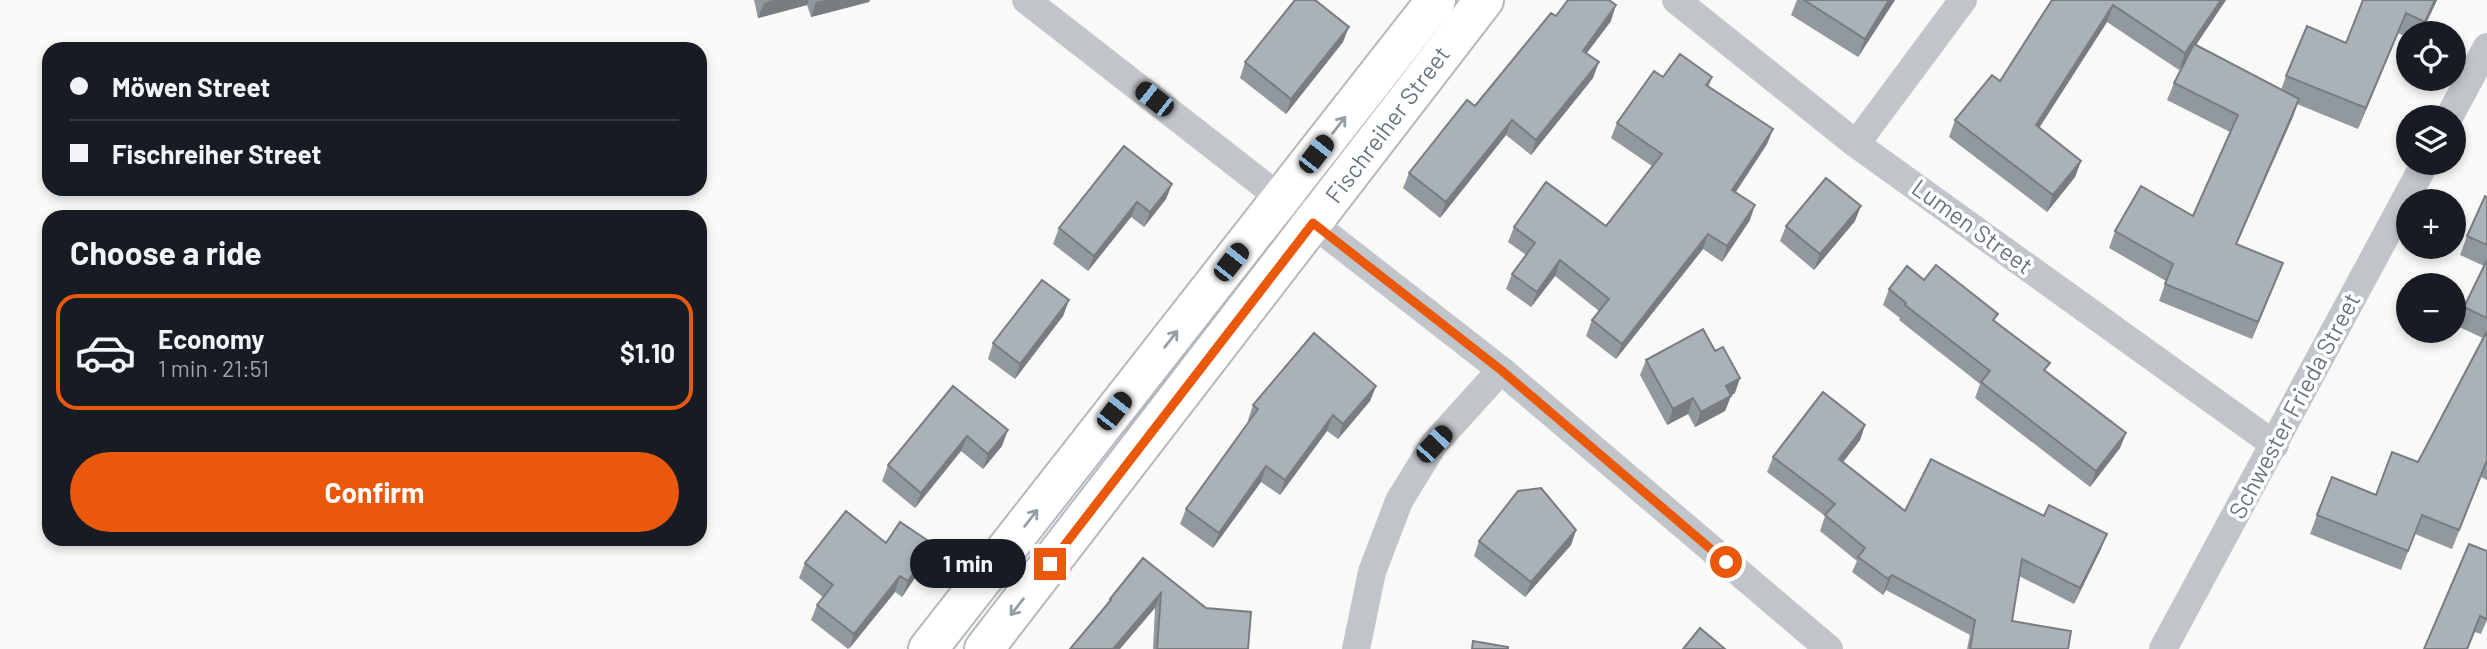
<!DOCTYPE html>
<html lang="en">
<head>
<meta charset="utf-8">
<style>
  :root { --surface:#171b24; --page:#242831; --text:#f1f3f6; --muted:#9ea1a6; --line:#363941; --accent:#ea580c }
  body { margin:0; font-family:Barlow,sans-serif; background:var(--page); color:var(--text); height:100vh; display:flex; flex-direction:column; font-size:26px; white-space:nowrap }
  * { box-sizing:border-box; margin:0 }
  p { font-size:23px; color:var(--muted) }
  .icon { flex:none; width:38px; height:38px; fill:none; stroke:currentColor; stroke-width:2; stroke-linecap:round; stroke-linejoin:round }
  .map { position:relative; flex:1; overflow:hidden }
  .drawer { position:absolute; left:42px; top:210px; width:665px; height:336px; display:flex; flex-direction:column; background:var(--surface); border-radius:21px; box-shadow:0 4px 10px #0003 }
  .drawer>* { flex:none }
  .guide { position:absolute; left:42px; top:42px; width:665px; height:154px; border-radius:21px; box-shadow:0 4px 10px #0003; display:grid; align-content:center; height:154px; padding:0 28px; background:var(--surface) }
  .buttons { position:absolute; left:2396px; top:21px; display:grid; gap:14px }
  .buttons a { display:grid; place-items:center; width:70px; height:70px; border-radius:50%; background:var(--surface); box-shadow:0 4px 10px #0003; font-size:35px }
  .end { position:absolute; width:32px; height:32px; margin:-16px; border:9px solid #ea580c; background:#fff; box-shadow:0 0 0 4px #fff }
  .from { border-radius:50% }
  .bubble { position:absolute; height:49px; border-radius:24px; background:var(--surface); box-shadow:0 4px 10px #0003; font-size:23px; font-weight:700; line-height:49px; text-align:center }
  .car { position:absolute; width:21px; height:42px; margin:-21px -10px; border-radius:9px; box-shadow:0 0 5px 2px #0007; background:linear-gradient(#222 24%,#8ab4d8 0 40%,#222 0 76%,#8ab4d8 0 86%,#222 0) }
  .guide b { display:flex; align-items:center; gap:24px; height:66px; font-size:26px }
  .guide b+b { border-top:2px solid var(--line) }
  .guide i { width:18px; height:18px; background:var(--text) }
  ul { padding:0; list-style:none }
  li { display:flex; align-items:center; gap:21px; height:116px; margin:0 14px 10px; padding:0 14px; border:4px solid transparent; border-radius:21px }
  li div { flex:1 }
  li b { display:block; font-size:26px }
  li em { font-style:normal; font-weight:700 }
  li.selected { border-color:var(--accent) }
  li>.icon { width:63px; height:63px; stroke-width:1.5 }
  h2 { padding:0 28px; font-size:32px; line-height:84px }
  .action { display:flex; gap:14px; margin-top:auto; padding:14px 28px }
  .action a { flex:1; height:80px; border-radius:42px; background:var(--accent); color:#fff; font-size:28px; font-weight:700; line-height:80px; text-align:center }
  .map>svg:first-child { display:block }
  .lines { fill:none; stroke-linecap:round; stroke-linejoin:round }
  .secondary-casing { stroke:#b3b9bd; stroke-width:42 }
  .street { stroke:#c0c5c9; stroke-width:28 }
  .secondary { stroke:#fff; stroke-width:38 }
  .wall { fill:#92999e }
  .shaded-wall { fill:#777d81 }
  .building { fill:#aab2b8; stroke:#777d81; stroke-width:2 }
  .oneway { stroke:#949ea7 }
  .route { stroke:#ea580c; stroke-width:9 }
  .labels { text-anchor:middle; stroke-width:7; stroke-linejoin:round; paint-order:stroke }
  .street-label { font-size:24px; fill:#667581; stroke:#fff }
</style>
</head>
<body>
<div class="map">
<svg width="2487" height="649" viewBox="0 0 2487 649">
  <rect width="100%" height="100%" fill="#f9f9f7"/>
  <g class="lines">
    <g class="secondary-casing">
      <path id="secondary" d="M928,649L1436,0
        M984,649L1484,0"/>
    </g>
    <path class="street" d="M1026,0L1501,370L1829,649
      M1676,0L1856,144L2275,445
      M2449,117L2487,47
      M1856,144L1963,0
      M1356,649L1372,572L1399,501L1434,444L1501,370
      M2163,649L2425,163"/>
    <use href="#secondary" class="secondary"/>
  </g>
  <path class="wall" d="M754,0H870L869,2L811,17L807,5L758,18Z
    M1797,0H1895L1858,57L1791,15Z
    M2052,0H2226L2196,45L2281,90L2286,76L2346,43L2363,1L2361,0H2437L2422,33H2408V38L2398,33L2358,129L2297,104L2237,244L2283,263L2252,339L2159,301L2166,281L2109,248L2115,231L2193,216L2230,132L2167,100L2174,83L2184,62L2179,70L2107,22L2039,128L2081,161L2075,177L2047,212L1949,137L1955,120L2000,81Z
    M1556,16L1611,21L1586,54L1593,78L1531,155L1506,135L1440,218L1403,188L1409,173L1475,106Z
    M1343,42L1286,114L1240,78L1245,62Z
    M1663,77H1712L1709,86L1773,129L1767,144L1736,192L1750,220L1722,262L1703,249L1616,359L1586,336L1592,320L1599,311L1555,276L1531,307L1506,289L1512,274L1526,255L1508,242L1514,227L1606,226L1652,166L1611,138L1617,123Z
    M1172,184L1166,199L1144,227L1131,217L1088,271L1053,244L1059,228Z
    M2487,197V480L2481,477L2452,549L2415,534L2401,570L2310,534L2317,515L2376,495L2418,462L2483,338L2457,326L2464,307L2484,266L2460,255L2467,236Z
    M1855,221L1814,270L1780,241L1786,226Z
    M1924,280L1995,321L2046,372L2126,433L2120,448L2090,487L1975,398L1980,384L1899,320L1900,318L1883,305L1889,289Z
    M1069,300L1063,316L1015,379L988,359L993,343Z
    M1646,360L1735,393L1731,396L1725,411L1695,427L1688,414L1667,425L1640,375Z
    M953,386L1002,446L983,469L961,451L915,508L882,481L888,465Z
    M1376,386L1370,401L1338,439L1327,431L1280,495L1261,482L1213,548L1180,524L1186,509L1249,421L1248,420L1253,405Z
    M1865,425L1860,440L1843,462L1905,511L2101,549L2074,604L2019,576L2012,621L2068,649H1967L1970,635L1886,590L1883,595L1852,572L1857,561L1820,531L1825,516L1767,472L1773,457Z
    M1576,530L1571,545L1525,597L1474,556L1479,541Z
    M886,543L933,544L927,560L902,597L895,592L848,649L811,620L817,605L823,597L799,578L805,563Z
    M2469,544L2487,620L2481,634L2475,632L2468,649H2424Z
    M1143,558L1248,649H1153L1155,608L1108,604L1110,599Z"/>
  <path class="shaded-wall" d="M773,0H809L807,5L758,18L764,3Z
    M824,0H870L869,2L811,17L816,2Z
    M1889,0H1895L1858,57L1865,39Z
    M2221,0H2226L2179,70L2185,53Z
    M2435,0H2437L2421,33L2425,22Z
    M1616,5L1611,21L1577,66L1583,51Z
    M2113,5L2107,22L2030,142L2036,125Z
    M2406,13L2398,33L2358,129L2366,108Z
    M1349,27L1343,42L1286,114L1291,99Z
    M1599,62L1593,78L1531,155L1536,140Z
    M2299,99L2293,117L2229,261L2236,244Z
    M1512,120L1506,135L1440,218L1446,202Z
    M1773,129L1767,144L1727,205L1732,190Z
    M2081,161L2075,177L2047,212L2053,195Z
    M1172,184L1166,199L1144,227L1150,212Z
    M1137,202L1131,217L1088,271L1094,256Z
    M1755,205L1750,220L1722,262L1727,246Z
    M1861,206L1855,221L1814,270L1820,254Z
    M1708,234L1703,249L1616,359L1622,344Z
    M1560,260L1555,276L1531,307L1537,292Z
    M2283,263L2276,280L2252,339L2258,322Z
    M1069,300L1063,316L1015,379L1020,364Z
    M1740,378L1735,393L1720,401L1726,386Z
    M1376,386L1370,401L1338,439L1343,424Z
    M1731,396L1725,411L1695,427L1701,412Z
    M1693,398L1688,414L1667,425L1673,409Z
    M1333,415L1327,431L1280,495L1285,480Z
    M1865,425L1860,440L1834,474L1839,459Z
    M1008,430L1002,446L983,469L988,454Z
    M2126,433L2120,448L2090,487L2096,471Z
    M967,436L961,451L915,508L921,493Z
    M1266,466L1261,482L1213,548L1219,533Z
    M1576,530L1571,545L1525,597L1531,582Z
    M2107,534L2101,549L2074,604L2080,588Z
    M933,544L927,560L902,597L908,581Z
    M1892,575L1886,590L1883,595L1888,579Z
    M900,576L895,592L849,649L854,634Z
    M1161,593L1155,608L1120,649H1113Z"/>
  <path class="building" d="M1295,0H1315L1349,27L1291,99L1245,62Z
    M1568,0H1609L1616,5L1583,51L1599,62L1536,140L1512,120L1446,202L1409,173L1467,100L1475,106L1551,13L1556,16Z
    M1804,0H1889L1865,39Z
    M2052,0H2221L2185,53L2113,5L2036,125L2081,161L2053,195L1955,120L1992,75L2000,81Z
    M2363,0H2435L2425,22L2406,13L2366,108L2286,76L2307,26L2346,43Z
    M2194,44L2299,99L2236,244L2283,263L2258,322L2165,284L2173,264L2115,231L2141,186L2193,216L2238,115L2174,83Z
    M1680,54L1712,77L1706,85L1773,129L1732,190L1755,205L1727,246L1708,234L1622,344L1592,320L1609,299L1560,260L1537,292L1512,274L1535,243L1514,227L1546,182L1606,226L1662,154L1617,123L1654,71L1663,77Z
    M1124,146L1172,184L1150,212L1137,202L1094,256L1059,228Z
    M1826,178L1861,206L1820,254L1786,226Z
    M2485,196L2487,197V245L2467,236Z
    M2487,260V318L2464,307Z
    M1936,265L1998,314L1993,320L2050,363L2044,370L2126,433L2096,471L1981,382L1990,371L1905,305L1906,303L1889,289L1907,266L1924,280Z
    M1042,280L1069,300L1020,364L993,343Z
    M1703,329L1715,351L1723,347L1740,378L1726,386L1731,396L1701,412L1693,398L1673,409L1646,360Z
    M2487,331V460L2459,530L2422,515L2408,551L2317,515L2332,477L2376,495L2392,452L2418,462Z
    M1314,333L1376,386L1343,424L1333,415L1285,480L1266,466L1219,533L1186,509L1258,409L1253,405Z
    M953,386L1008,430L988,454L967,436L921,493L888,465Z
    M1823,392L1865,425L1839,459L1905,511L1931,459L2044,516L2049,505L2107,534L2080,588L2022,559L2012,621L2071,631L2068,649H1970L1975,620L1892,575L1888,579L1858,557L1865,548L1825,515L1835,504L1773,457Z
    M1541,488L1576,530L1531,582L1479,541L1518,491Z
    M846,511L886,543L900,522L933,544L908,581L900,576L854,634L817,605L833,585L805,563Z
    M2469,544L2487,551V617L2486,619L2480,616L2467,649H2424Z
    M1143,558L1206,608L1251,612L1248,649H1157L1161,593L1113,649H1070L1111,600L1110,599Z
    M1700,628L1725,649H1683Z
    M1473,641L1508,647V649H1472Z"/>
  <defs><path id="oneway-shaft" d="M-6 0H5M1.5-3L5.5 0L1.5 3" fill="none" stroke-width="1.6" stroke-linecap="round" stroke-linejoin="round" transform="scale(1.75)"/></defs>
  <g class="oneway">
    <use href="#oneway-shaft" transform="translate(1339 125) rotate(-52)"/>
    <use href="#oneway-shaft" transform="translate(1171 339) rotate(-52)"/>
    <use href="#oneway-shaft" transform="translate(1031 518) rotate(-52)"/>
    <use href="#oneway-shaft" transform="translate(1017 607) rotate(128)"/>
  </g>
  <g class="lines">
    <path class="route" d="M1050,564L1313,223L1501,370L1726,562"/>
  </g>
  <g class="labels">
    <g class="street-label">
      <text transform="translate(1388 125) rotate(-53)" y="8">Fischreiher Street</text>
      <text transform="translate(1972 227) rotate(36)" y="8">Lumen Street</text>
      <text transform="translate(2295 406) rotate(-62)" y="8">Schwester Frieda Street</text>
    </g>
  </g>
</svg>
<div class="buttons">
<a><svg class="icon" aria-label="locate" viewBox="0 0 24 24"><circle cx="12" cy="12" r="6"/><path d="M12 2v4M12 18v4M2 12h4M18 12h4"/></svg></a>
<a><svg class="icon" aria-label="layers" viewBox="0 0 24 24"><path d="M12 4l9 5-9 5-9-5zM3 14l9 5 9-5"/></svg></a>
<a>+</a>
<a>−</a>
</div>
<i class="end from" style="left:1726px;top:562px"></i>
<i class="end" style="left:1050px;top:564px"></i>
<div class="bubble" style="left:910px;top:539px;width:116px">1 min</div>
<i class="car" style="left:1154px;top:99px;rotate:308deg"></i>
<i class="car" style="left:1316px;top:154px;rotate:38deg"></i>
<i class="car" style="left:1231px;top:262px;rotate:38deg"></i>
<i class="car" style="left:1114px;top:411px;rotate:38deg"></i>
<i class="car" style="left:1434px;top:444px;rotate:43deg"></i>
<div class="guide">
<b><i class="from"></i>Möwen Street</b>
<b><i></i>Fischreiher Street</b>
</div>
<section class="drawer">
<h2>Choose a ride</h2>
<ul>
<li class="selected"><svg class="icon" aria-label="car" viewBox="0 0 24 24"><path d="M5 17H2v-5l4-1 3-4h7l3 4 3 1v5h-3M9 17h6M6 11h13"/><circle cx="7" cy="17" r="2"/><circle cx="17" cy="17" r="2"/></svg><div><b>Economy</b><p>1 min · 21:51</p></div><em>$1.10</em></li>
</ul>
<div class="action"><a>Confirm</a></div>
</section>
</div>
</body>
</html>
